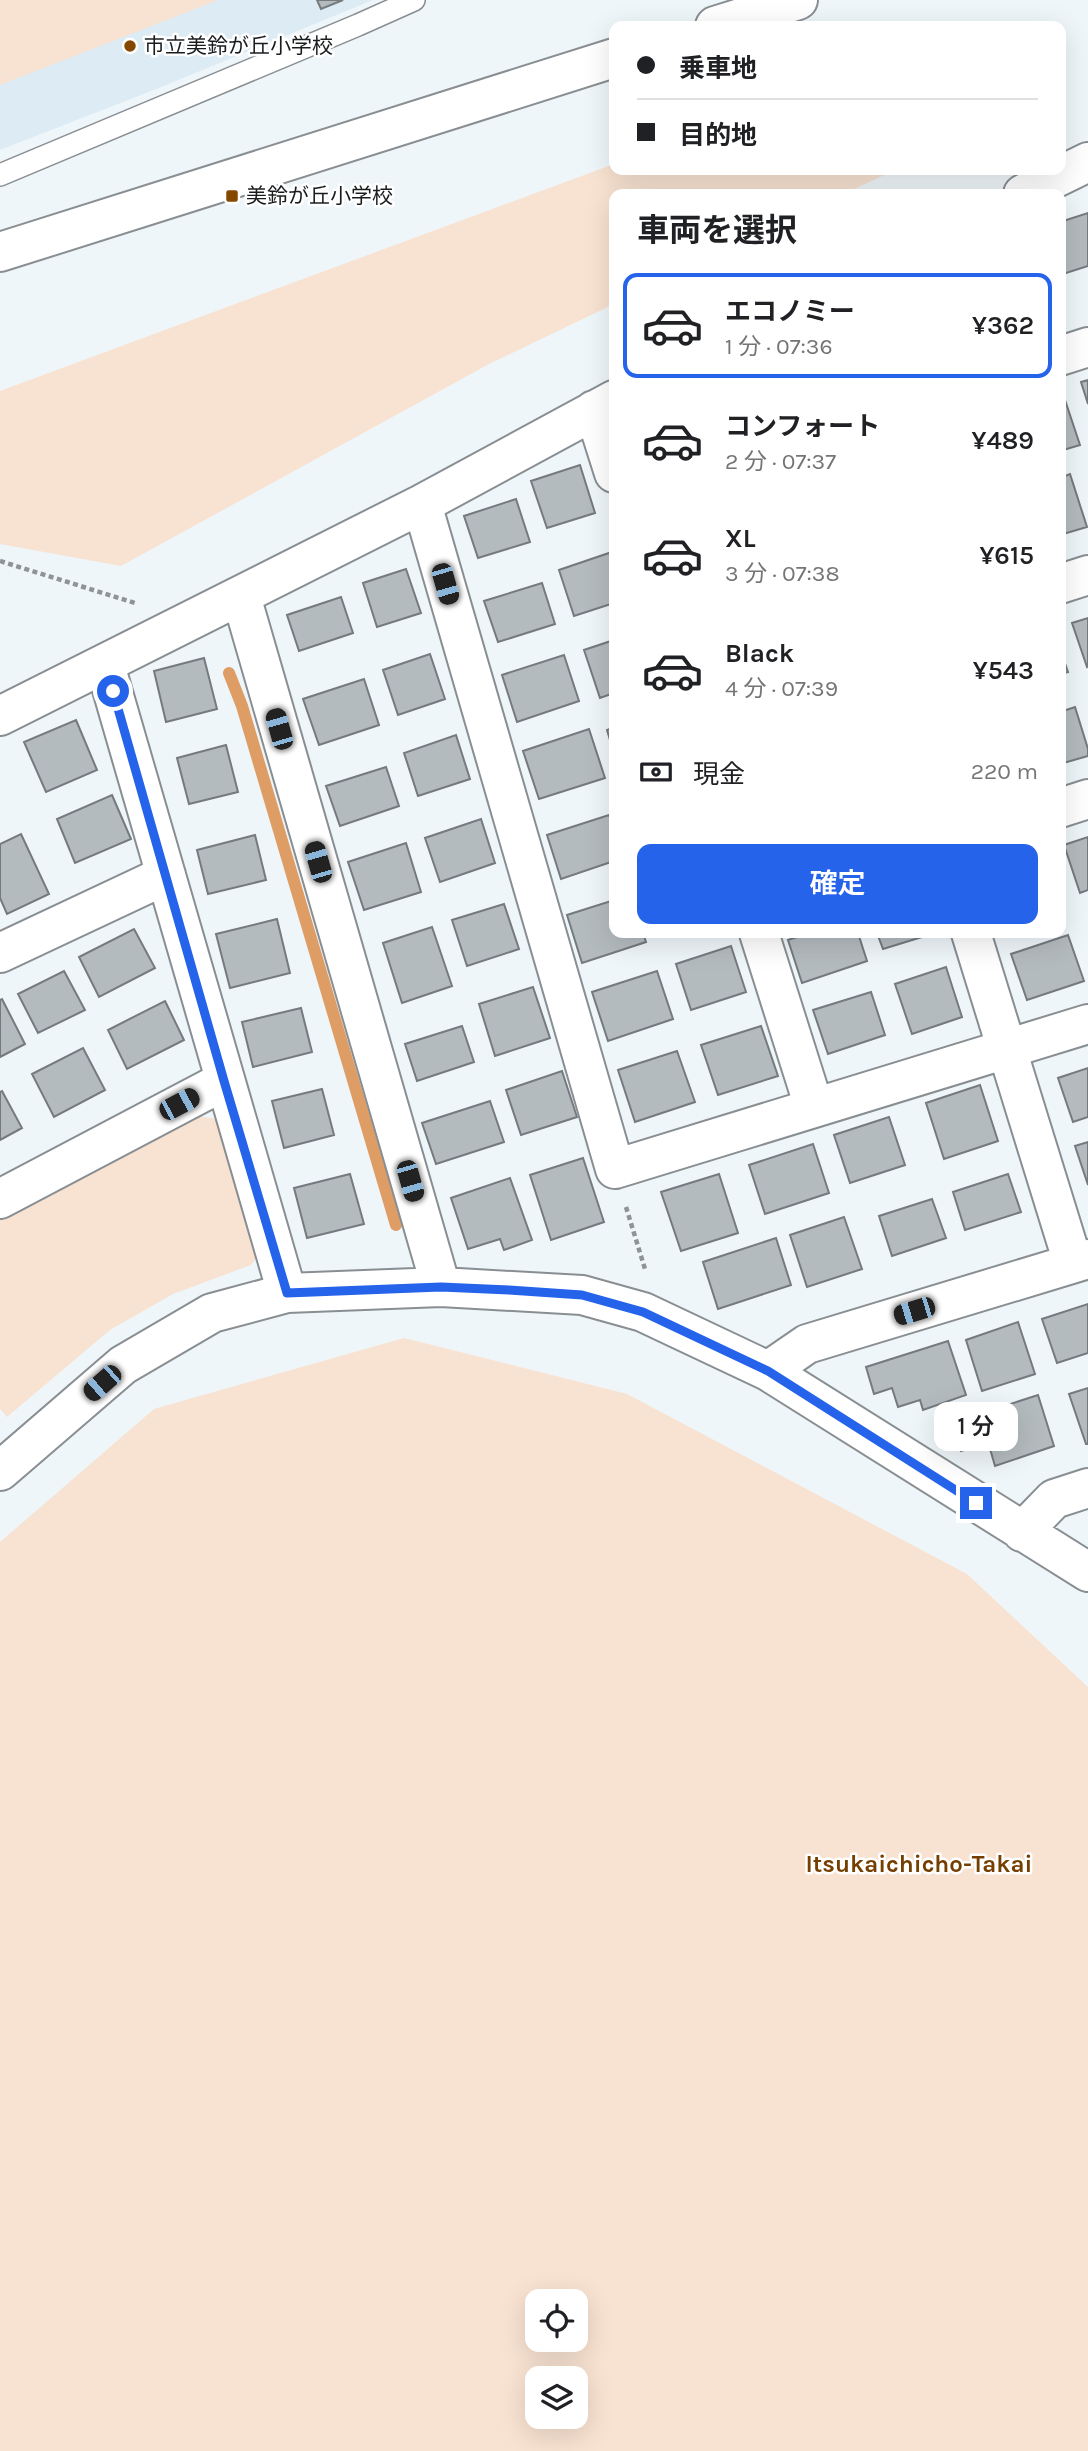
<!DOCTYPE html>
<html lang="ja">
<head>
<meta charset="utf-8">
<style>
  :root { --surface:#fff; --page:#f2f2f2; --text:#202124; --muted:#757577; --line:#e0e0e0; --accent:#2563eb }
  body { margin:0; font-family:Karla,"Noto Sans JP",sans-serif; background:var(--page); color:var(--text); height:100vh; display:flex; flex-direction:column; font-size:26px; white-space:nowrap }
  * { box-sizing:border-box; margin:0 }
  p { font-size:23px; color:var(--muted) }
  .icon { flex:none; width:38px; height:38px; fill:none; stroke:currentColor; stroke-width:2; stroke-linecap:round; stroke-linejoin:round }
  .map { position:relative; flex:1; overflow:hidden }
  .drawer { position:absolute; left:609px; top:189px; width:457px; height:749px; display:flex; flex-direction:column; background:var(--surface); border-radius:14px; box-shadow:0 7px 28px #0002 }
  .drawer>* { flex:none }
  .top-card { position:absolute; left:609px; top:21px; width:457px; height:154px; border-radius:14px; box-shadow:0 7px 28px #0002; display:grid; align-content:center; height:154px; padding:0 28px; background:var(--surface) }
  .controls { position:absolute; left:525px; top:2289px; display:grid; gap:14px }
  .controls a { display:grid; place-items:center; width:63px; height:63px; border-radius:14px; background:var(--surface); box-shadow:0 7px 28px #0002; font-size:35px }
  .end { position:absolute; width:32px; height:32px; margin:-16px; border:9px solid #2563eb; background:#fff; box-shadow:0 0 0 4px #fff }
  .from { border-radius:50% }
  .bubble { position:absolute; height:49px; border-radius:14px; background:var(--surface); box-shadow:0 7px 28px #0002; font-size:23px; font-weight:600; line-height:49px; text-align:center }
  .car { position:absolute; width:21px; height:42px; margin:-21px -10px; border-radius:9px; box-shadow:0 0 5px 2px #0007; background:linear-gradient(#222 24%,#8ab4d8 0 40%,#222 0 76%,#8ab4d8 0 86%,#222 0) }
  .top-card b { display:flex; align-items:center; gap:24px; height:66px; font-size:26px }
  .top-card b+b { border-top:2px solid var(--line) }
  .top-card i { width:18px; height:18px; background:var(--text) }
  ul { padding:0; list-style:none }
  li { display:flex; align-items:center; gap:21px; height:105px; margin:0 14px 10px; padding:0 14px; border:4px solid transparent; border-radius:14px }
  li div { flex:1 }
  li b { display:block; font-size:26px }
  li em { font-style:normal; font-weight:600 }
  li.on { border-color:var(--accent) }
  li>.icon { width:63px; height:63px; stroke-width:1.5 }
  h2 { padding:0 28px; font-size:32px; line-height:84px }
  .pay { display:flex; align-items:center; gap:18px; height:77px; padding:0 28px; font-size:26px }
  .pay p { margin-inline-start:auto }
  .cta { display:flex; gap:14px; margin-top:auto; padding:14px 28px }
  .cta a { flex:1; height:80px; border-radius:14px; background:var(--accent); color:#fff; font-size:28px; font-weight:600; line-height:80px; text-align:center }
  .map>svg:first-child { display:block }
  .built { fill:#ddebf4 }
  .green { fill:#f8e2d1; fill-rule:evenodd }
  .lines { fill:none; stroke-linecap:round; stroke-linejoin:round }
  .stream { stroke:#df9d66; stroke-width:12 }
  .building { fill:#b4bbbf; stroke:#747a7e; stroke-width:2 }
  .lane-casing { stroke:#888e92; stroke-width:24 }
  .street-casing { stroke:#888e92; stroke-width:42 }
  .secondary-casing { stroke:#888e92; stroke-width:42 }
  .path { stroke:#8e9396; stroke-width:4.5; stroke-dasharray:5 3.5; stroke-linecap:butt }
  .lane { stroke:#fff; stroke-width:21 }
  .street { stroke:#fff; stroke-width:38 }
  .secondary { stroke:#fff; stroke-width:38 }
  .route { stroke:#2563eb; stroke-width:9 }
  .poi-dot { fill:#844801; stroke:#fff; stroke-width:2.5 }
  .labels { text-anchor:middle; stroke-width:5; stroke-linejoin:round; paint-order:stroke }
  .poi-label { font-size:21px; fill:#191b1d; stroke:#fff; text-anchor:start }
  .quarter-label { font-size:24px; font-weight:bold; fill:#753f00; stroke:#fff }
</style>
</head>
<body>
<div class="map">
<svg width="1088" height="2451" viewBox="0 0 1088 2451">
  <rect width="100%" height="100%" fill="#eff6fa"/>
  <path class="built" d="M0,0H373L159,88L0,150Z"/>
  <path class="green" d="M0,0H218L0,85Z
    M614,164V170H895L844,194H614V304L489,364L121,566L0,544V391Z
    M200,1116L220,1120L265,1247L251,1265L173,1294L110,1330L7,1417L0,1409V1218Z
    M404,1338L627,1394L967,1574L1088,1687V2451H0V1542L154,1409ZM576,2301V2340H537V2301ZM576,2378V2417H537V2378Z"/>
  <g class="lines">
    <path class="stream" d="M229,673L242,706L396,1225"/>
  </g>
  <path class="building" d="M317,0H343L321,9Z
    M1088,213V266L1060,275V222Z
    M1088,380V404L1081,382Z
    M1064,397L1080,445L1060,451V398Z
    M580,465L595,513L547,528L531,481Z
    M1070,474L1087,527L1060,535V478Z
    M516,499L530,542L478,558L464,516Z
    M612,552L614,603L574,616L559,570Z
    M406,569L421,613L377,627L363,583Z
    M542,583L555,624L498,642L484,601Z
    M341,597L353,633L299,651L287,615Z
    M1088,618V666L1087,667L1072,623Z
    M614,640V693L600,698L584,650Z
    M1060,649L1068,672L1060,674Z
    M430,654L445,699L398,715L383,670Z
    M564,655L579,701L517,722L502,675Z
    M204,658L217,709L166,722L154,671Z
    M364,679L379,725L319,745L303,699Z
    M1075,707L1088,749V756L1060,764V712Z
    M76,720L97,770L46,792L24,742Z
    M614,727V753L607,730Z
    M589,729L605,778L539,799L523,751Z
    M456,735L470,779L418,796L404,753Z
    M226,745L238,792L189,804L177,758Z
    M386,767L399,806L340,826L326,786Z
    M112,795L131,839L75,863L57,819Z
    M609,815L614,829V861L561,879L547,835Z
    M481,819L495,863L440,882L425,838Z
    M21,834L49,894L7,914L0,898V844Z
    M255,835L266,880L208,894L197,850Z
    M1088,837V890L1080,893L1064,845Z
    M406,843L421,892L364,910L348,862Z
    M614,900V933H643L646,942L582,963L567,915Z
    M504,904L519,949L467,966L452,920Z
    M277,919L290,973L230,988L216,934Z
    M432,927L452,986L402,1003L383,943Z
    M134,929L155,968L99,997L79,957Z
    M809,933H858L867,961L802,983L788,940Z
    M877,933H935L883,949Z
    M1068,935L1084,981L1027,1000L1011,954Z
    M731,946L746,992L691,1010L676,964Z
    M946,967L962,1017L912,1034L895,984Z
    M64,971L85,1010L38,1033L18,994Z
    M657,971L673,1019L608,1041L592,992Z
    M533,987L550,1038L495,1056L479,1004Z
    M871,992L885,1035L828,1054L813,1010Z
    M2,999L25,1044L0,1057V1000Z
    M165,1001L184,1040L127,1069L108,1030Z
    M301,1008L312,1052L253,1067L242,1022Z
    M462,1026L474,1062L417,1081L405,1044Z
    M761,1026L778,1076L718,1095L701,1045Z
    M83,1048L105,1090L54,1117L32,1074Z
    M677,1051L695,1102L635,1122L618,1070Z
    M1088,1068V1117L1073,1122L1058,1078Z
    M562,1071L577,1117L521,1135L506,1090Z
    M980,1085L998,1141L944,1159L926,1103Z
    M322,1089L334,1135L284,1148L272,1101Z
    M2,1091L22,1128L0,1140V1092Z
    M490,1101L504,1142L436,1164L422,1123Z
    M889,1117L905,1165L850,1183L834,1135Z
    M1088,1142V1185L1075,1146Z
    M813,1144L829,1193L765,1214L749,1165Z
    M583,1158L604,1222L551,1240L530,1175Z
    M350,1174L364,1224L307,1238L294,1188Z
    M719,1174L738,1233L681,1251L661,1192Z
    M1008,1174L1021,1212L965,1230L953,1192Z
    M510,1178L532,1240L504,1250L500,1239L468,1249L451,1198Z
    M932,1199L946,1238L892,1256L879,1216Z
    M844,1217L862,1269L807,1287L790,1235Z
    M776,1238L791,1285L718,1309L703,1262Z
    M1088,1304V1353L1057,1363L1042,1319Z
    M1018,1322L1035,1374L982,1391L966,1340Z
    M948,1341L966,1395L923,1410L920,1400L898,1407L892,1388L874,1394L866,1367Z
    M1088,1388V1444H1086L1069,1394Z
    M1038,1395L1054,1446L995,1466L988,1442L961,1451L952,1423Z"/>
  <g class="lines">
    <g class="lane-casing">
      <path id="lane" d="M0,175L358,25L414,0"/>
    </g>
    <g class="street-casing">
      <path id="street" d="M1023,194L1088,162
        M1060,356L1088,347
        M594,410L614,473
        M422,504L615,1169L1088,1024
        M1060,584L1088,575
        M241,596L441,1287
        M105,665L287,1293
        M0,716L422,504L614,400
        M1060,808L1088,799
        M759,933L814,1107
        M971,933L1073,1263
        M0,953L166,875
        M0,1199L224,1081
        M768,1371L807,1344L1088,1259
        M0,1471L123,1365L212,1313L287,1293L441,1287L582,1295L643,1312L768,1371L1088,1572
        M1022,1532L1054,1499L1088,1488"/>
    </g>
    <g class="secondary-casing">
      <path id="secondary" d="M715,26L798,0
        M0,252L614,58"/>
    </g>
    <path class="path" d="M0,561L135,603
      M626,1207L645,1269"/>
    <use href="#lane" class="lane"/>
    <use href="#street" class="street"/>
    <use href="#secondary" class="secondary"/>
  </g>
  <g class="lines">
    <path class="route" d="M113,691L224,1081L287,1293L441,1287L509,1290L582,1295L643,1312L768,1371L976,1503"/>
  </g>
  <g class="poi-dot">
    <circle cx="130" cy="46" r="7"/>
    <rect x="225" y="189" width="14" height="14" rx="3.5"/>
  </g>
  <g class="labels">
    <g class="poi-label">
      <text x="144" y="53">市立美鈴が丘小学校</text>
      <text x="246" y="203">美鈴が丘小学校</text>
    </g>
    <g class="quarter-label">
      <text x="919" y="1872">Itsukaichicho-Takai</text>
    </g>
  </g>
</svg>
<div class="controls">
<a><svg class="icon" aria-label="locate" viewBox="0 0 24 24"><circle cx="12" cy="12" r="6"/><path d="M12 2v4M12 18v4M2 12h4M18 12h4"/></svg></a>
<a><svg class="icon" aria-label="layers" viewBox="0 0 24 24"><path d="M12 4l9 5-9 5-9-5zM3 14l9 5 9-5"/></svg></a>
</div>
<i class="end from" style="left:113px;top:691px"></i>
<i class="end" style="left:976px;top:1503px"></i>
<div class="bubble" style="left:934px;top:1402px;width:84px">1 分</div>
<i class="car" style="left:445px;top:584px;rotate:164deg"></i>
<i class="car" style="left:279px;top:729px;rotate:344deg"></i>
<i class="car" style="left:318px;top:862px;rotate:344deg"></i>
<i class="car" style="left:179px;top:1104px;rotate:62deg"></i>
<i class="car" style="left:410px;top:1181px;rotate:164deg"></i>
<i class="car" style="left:914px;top:1311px;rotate:253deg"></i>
<i class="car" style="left:102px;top:1383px;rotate:229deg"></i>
<div class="top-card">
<b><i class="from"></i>乗車地</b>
<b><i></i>目的地</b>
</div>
<section class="drawer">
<h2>車両を選択</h2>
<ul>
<li class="on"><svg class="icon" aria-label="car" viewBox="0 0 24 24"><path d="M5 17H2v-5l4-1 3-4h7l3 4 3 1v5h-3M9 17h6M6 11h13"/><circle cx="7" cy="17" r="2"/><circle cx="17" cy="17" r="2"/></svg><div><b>エコノミー</b><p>1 分 · 07:36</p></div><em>¥362</em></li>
<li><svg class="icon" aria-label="car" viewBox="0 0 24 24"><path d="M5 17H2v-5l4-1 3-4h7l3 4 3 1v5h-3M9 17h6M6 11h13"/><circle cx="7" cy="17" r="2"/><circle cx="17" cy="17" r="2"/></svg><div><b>コンフォート</b><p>2 分 · 07:37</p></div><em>¥489</em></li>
<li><svg class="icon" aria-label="car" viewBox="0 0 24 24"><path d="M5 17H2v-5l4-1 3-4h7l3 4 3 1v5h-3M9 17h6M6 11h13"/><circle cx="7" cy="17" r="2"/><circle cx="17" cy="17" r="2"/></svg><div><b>XL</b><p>3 分 · 07:38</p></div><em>¥615</em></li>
<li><svg class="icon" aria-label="car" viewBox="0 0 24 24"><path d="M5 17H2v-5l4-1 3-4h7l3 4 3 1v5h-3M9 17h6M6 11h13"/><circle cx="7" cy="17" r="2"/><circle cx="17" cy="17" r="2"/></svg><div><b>Black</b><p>4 分 · 07:39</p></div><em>¥543</em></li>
</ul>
<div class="pay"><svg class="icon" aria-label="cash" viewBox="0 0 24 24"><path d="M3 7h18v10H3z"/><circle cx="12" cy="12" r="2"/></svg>現金<p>220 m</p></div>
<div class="cta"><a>確定</a></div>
</section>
</div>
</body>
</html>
